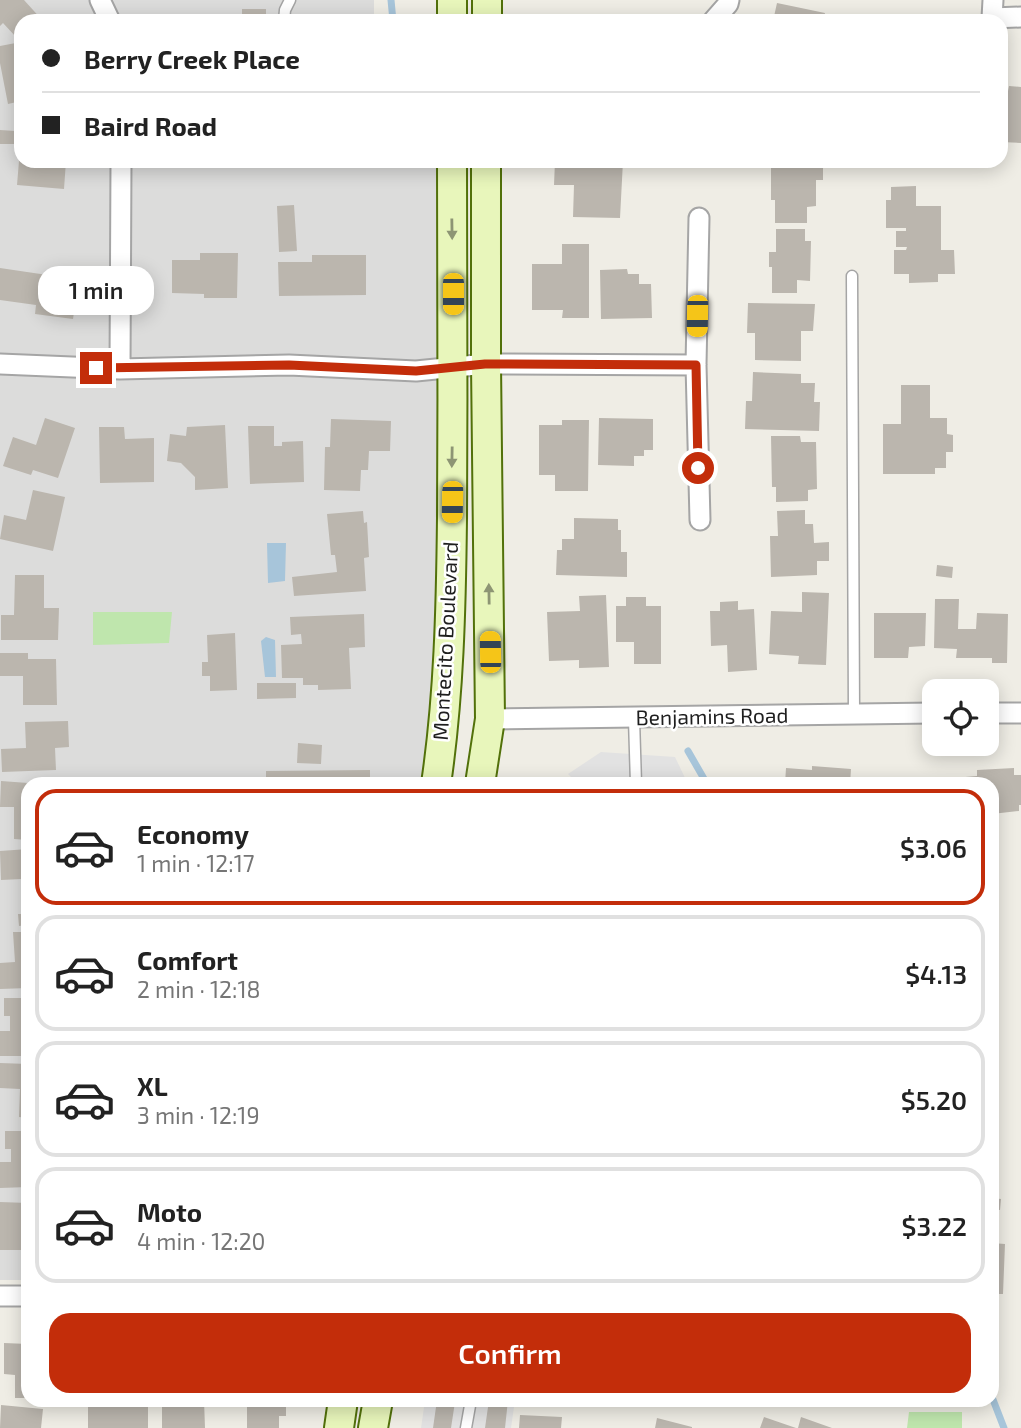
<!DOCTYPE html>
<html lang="en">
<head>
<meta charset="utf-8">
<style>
  :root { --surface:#fff; --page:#f2f2f2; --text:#222; --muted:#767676; --line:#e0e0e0; --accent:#c32d0a }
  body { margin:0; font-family:"Exo 2",sans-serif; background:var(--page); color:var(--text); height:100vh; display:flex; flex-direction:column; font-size:26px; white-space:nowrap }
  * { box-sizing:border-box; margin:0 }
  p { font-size:23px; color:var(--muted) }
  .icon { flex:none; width:38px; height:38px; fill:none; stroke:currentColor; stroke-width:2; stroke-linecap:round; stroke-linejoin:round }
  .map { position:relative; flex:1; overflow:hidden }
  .side { position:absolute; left:21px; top:777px; width:978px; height:630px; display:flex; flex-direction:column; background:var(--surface); border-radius:21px; box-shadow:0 4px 18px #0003 }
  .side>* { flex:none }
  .hud { position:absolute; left:14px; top:14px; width:994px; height:154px; border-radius:21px; box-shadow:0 4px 18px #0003; display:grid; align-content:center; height:154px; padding:0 28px; background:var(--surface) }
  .fabs { position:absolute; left:922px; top:679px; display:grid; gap:14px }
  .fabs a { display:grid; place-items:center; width:77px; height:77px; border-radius:14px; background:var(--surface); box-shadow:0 4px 18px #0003; font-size:35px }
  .end { position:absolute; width:32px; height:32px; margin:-16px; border:9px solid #c32d0a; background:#fff; box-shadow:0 0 0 4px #fff }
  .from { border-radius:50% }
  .bubble { position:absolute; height:49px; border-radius:21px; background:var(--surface); box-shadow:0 4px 18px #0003; font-size:23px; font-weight:600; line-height:49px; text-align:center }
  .car { position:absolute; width:21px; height:42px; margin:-21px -10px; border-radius:9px; box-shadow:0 0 5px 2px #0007; background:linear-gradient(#f5c518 24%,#345 0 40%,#f5c518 0 76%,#345 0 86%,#f5c518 0) }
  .hud b { display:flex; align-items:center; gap:24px; height:66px; font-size:26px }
  .hud b+b { border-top:2px solid var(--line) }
  .hud i { width:18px; height:18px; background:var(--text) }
  ul { padding:12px 0 0; list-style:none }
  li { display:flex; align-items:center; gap:21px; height:116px; margin:0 14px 10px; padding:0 14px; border:4px solid var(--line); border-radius:21px }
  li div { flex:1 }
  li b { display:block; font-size:26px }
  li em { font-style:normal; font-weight:600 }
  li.on { border-color:var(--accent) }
  li>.icon { width:63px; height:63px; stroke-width:1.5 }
  .action { display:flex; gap:14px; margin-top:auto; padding:14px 28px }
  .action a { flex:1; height:80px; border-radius:21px; background:var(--accent); color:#fff; font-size:28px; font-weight:600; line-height:80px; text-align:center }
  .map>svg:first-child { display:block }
  .residential { fill:#dcdcdb }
  .grass { fill:#bfe6ad }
  .parking { fill:#e2e2e2 }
  .water { fill:#a7c5da }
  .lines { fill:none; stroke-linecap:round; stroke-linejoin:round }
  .stream { stroke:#a7c5da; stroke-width:7 }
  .building { fill:#bbb6ae }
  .service-casing { stroke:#a5a5a5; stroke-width:13 }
  .minor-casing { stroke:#a5a5a5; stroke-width:23 }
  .secondary-casing { stroke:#52710a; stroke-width:32 }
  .service { stroke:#fff; stroke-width:10 }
  .minor { stroke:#fff; stroke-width:19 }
  .secondary { stroke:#e8f6bb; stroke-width:28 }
  .oneway { fill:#8d9574 }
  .route { stroke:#c32d0a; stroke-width:9 }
  .labels { text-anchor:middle; stroke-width:5; stroke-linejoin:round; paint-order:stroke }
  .street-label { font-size:21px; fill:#1e1e1e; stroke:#fff }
</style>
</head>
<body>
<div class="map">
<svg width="1021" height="1428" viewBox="0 0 1021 1428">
  <rect width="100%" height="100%" fill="#efede5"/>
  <path class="residential" d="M0,0H374V21H21V161H440L436,624L430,716L422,784H28V1280H0Z"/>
  <path class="grass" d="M93,612H172L169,643L93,645Z
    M909,1412H962V1428H907Z"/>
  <path class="parking" d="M601,752L675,757L688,784H578L568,774Z
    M425,1400H515L511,1428H421Z"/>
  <path class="water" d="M267,543H286L285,581L268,583Z
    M266,637L275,640L276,677H265L261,641Z"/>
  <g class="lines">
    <path class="stream" d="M391,0L393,21
      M688,751L707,784
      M992,1397L1004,1428"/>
  </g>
  <path class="building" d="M0,0H24L43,21H21V32L16,37L3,23L0,26Z
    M777,3L825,13L823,21H773Z
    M242,9H266V21H242Z
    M214,16V21H176V19Z
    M21,42V101L8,104L0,63V46Z
    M1009,86L1021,87V143L1001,142V90L1008,91Z
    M0,130L15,131V144H0Z
    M19,161H66L64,189L17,185Z
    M555,161H623L620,218L573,217L574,185H554Z
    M771,161H823V180H816V206L807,207V223H775V200H771Z
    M916,186V206H941V250H954L955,274H938V282L909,283V274H894V250H906L907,247H896V231H906V228H886V200H891V187Z
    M294,205L297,251L279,252L277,206Z
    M776,229H805V241H811L810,281L797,280V293H772V267H769V252H776Z
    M562,244H589V318H562L563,310H532V264H562Z
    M200,253H238L237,298H204V294L172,293V260H200Z
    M312,255H366V295L279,296L278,262H312Z
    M0,268L54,276V281L78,285L73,319L35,314L36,305L0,300Z
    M627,269L628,274H639V284H651L652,318L601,319L600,270Z
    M748,303L815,304L813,331H801V361L755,360V333H747Z
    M753,372L801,374V383H815L814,402H820L819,431L745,429L746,401H752Z
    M901,385H930V418H947V434L953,435V452H946V468H935V474H883V424H901Z
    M45,418L75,428L58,478L33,470L31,475L3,466L13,437L36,445Z
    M599,418L653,419V450H644V456H634V466L598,465Z
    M331,419L391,421L390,451H369L368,470H361L360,491L324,490L325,447H330Z
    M562,420H589L588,491H555V475H539V425H562Z
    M225,425L228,488L195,490V477L181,463L167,461L170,434L186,436L187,427Z
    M248,426H274V446H282V442L303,441L304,482L250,484Z
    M99,427H124L125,439L154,438V482L100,483Z
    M771,436H800L801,442H816L817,489L808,490V501L776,502V487H772Z
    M33,490L65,497L53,551L0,539L4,515L26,520Z
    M805,510V524H813L814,543L829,542V561H817V575L771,577L770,536H778L777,511Z
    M363,511L364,523L367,522L369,557L364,558L366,591L294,596L292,577L337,572L335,555H331L327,514Z
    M574,518L618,519V530H621V552H627V577L556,575L557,550H562V539H574Z
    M937,565L953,567L952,578L936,576Z
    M15,575H44V608H59L58,640H1V615H14Z
    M802,592L829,593L826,665L798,664L799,656L769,654L771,611L802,612Z
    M606,595L609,667L579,668V660L549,661L547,612L580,611L579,596Z
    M626,597H646V606H661V664H634V642H616V606H626Z
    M935,599H959L958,629H976L977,613L1008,614L1007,663H992V658H956L957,649L934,648Z
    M738,601V610L754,609L757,670L728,672L727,645L711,646L710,611H720V602Z
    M874,613H926L925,646L909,647L908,658H874Z
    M364,614L365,647L349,648L351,689L318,690V685H303V678H282L281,645L302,644L301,634L291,635L290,617Z
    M235,633L237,690L210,691V676H202V662H208L207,635Z
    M0,653H28V659H56L57,705H23V676H0Z
    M257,683H296V698L257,699Z
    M68,721L69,747L55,748L56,770L2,772L1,749L26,748L25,722Z
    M298,743L322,745L321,764L297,763Z
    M812,766L851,769L850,784H785L786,768L812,770Z
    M1014,768V775H1021V805H1019V811L992,814V784H955L954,778L977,776V770Z
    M370,770V784H266V771Z
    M1,781L28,783V840L14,839V807H0Z
    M28,849V905H24L22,879L1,880L0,851Z
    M18,914H26L27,925L19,926Z
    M13,932H28V988L0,989V963L15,962Z
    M4,998H28V1056H0V1031H10V1016H4Z
    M0,1063L28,1064V1118L19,1117L20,1089L0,1088Z
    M5,1131H28V1187L0,1188V1162H11V1149H5Z
    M993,1198L1001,1199L1000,1210L993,1209Z
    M0,1202L28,1203V1241H21V1250H0Z
    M992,1243L1005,1244L1003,1294H992Z
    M4,1343L28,1344V1398H15V1375L4,1374Z
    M88,1400H148V1428H88Z
    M162,1400H204L205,1428H162Z
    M247,1400H286V1416H279V1428H247Z
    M437,1400L455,1402L451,1428H433Z
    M489,1400H508L505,1428H485Z
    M1,1405L43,1409L41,1428H0Z
    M520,1415L562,1417L561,1428H519Z
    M764,1417L796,1428H760Z
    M801,1417L832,1428H798Z
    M657,1418L692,1427V1428H655Z"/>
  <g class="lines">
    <g class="service-casing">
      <path id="service" d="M284,21L285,10L290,0
        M852,276L854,714
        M634,719L636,784
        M466,1428L471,1400"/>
    </g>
    <g class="minor-casing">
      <path id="minor" d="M100,0L110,21
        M993,0L992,18L1021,17
        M713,21L728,4L729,0
        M699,218L696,365L700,520
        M0,364L120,369L289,365L416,371L486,364L696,365
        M120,369L121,161
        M987,713H1021
        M490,719L934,713
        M0,1296H28"/>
    </g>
    <g class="secondary-casing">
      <path id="secondary" d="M487,0V21
        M452,21V0
        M436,784C449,696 451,608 452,518C453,399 452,280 452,161
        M480,784L490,719L486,364V161
        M339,1428L343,1400
        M373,1428L378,1400"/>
    </g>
    <use href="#service" class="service"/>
    <use href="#minor" class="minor"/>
    <use href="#secondary" class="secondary"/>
  </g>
  <defs><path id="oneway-solid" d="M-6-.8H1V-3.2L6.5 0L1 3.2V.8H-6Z" transform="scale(1.75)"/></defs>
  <g class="oneway">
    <use href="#oneway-solid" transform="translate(452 229) rotate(89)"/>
    <use href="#oneway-solid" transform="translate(452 457) rotate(91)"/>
    <use href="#oneway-solid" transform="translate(489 594) rotate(-91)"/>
  </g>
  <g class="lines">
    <path class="route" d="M96,368L289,365L416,371L485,364L696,365L698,468"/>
  </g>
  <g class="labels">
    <g class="street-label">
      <text transform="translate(446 641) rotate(-87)" y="7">Montecito Boulevard</text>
      <text transform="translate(712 717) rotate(-1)" y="7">Benjamins Road</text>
    </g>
  </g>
</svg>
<div class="fabs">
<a><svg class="icon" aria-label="locate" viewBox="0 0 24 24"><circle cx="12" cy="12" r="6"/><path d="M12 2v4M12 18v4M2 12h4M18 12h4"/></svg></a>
</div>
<i class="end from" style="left:698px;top:468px"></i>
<i class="end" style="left:96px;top:368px"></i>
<div class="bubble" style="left:38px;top:266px;width:116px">1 min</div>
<i class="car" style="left:453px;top:294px;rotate:180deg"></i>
<i class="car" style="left:697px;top:316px;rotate:181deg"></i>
<i class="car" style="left:452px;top:502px;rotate:181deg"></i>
<i class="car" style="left:490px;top:652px;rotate:359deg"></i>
<div class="hud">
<b><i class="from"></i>Berry Creek Place</b>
<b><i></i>Baird Road</b>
</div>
<section class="side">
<ul>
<li class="on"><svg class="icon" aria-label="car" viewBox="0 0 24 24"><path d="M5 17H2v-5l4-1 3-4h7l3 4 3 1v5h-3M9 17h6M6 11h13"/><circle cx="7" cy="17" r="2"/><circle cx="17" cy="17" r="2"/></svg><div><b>Economy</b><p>1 min · 12:17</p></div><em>$3.06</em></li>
<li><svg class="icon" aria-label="car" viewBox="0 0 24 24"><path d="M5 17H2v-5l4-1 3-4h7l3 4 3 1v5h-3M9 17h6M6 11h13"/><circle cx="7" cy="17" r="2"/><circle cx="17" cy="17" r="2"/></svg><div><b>Comfort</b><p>2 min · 12:18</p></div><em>$4.13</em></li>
<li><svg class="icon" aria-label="car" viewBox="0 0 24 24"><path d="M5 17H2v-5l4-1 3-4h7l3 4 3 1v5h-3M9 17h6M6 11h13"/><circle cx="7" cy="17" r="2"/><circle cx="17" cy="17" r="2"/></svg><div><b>XL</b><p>3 min · 12:19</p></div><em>$5.20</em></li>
<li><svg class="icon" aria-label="car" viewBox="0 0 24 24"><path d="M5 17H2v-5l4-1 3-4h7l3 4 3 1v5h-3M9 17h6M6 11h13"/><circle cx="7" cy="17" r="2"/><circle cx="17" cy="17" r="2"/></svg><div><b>Moto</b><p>4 min · 12:20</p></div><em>$3.22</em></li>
</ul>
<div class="action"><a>Confirm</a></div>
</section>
</div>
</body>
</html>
